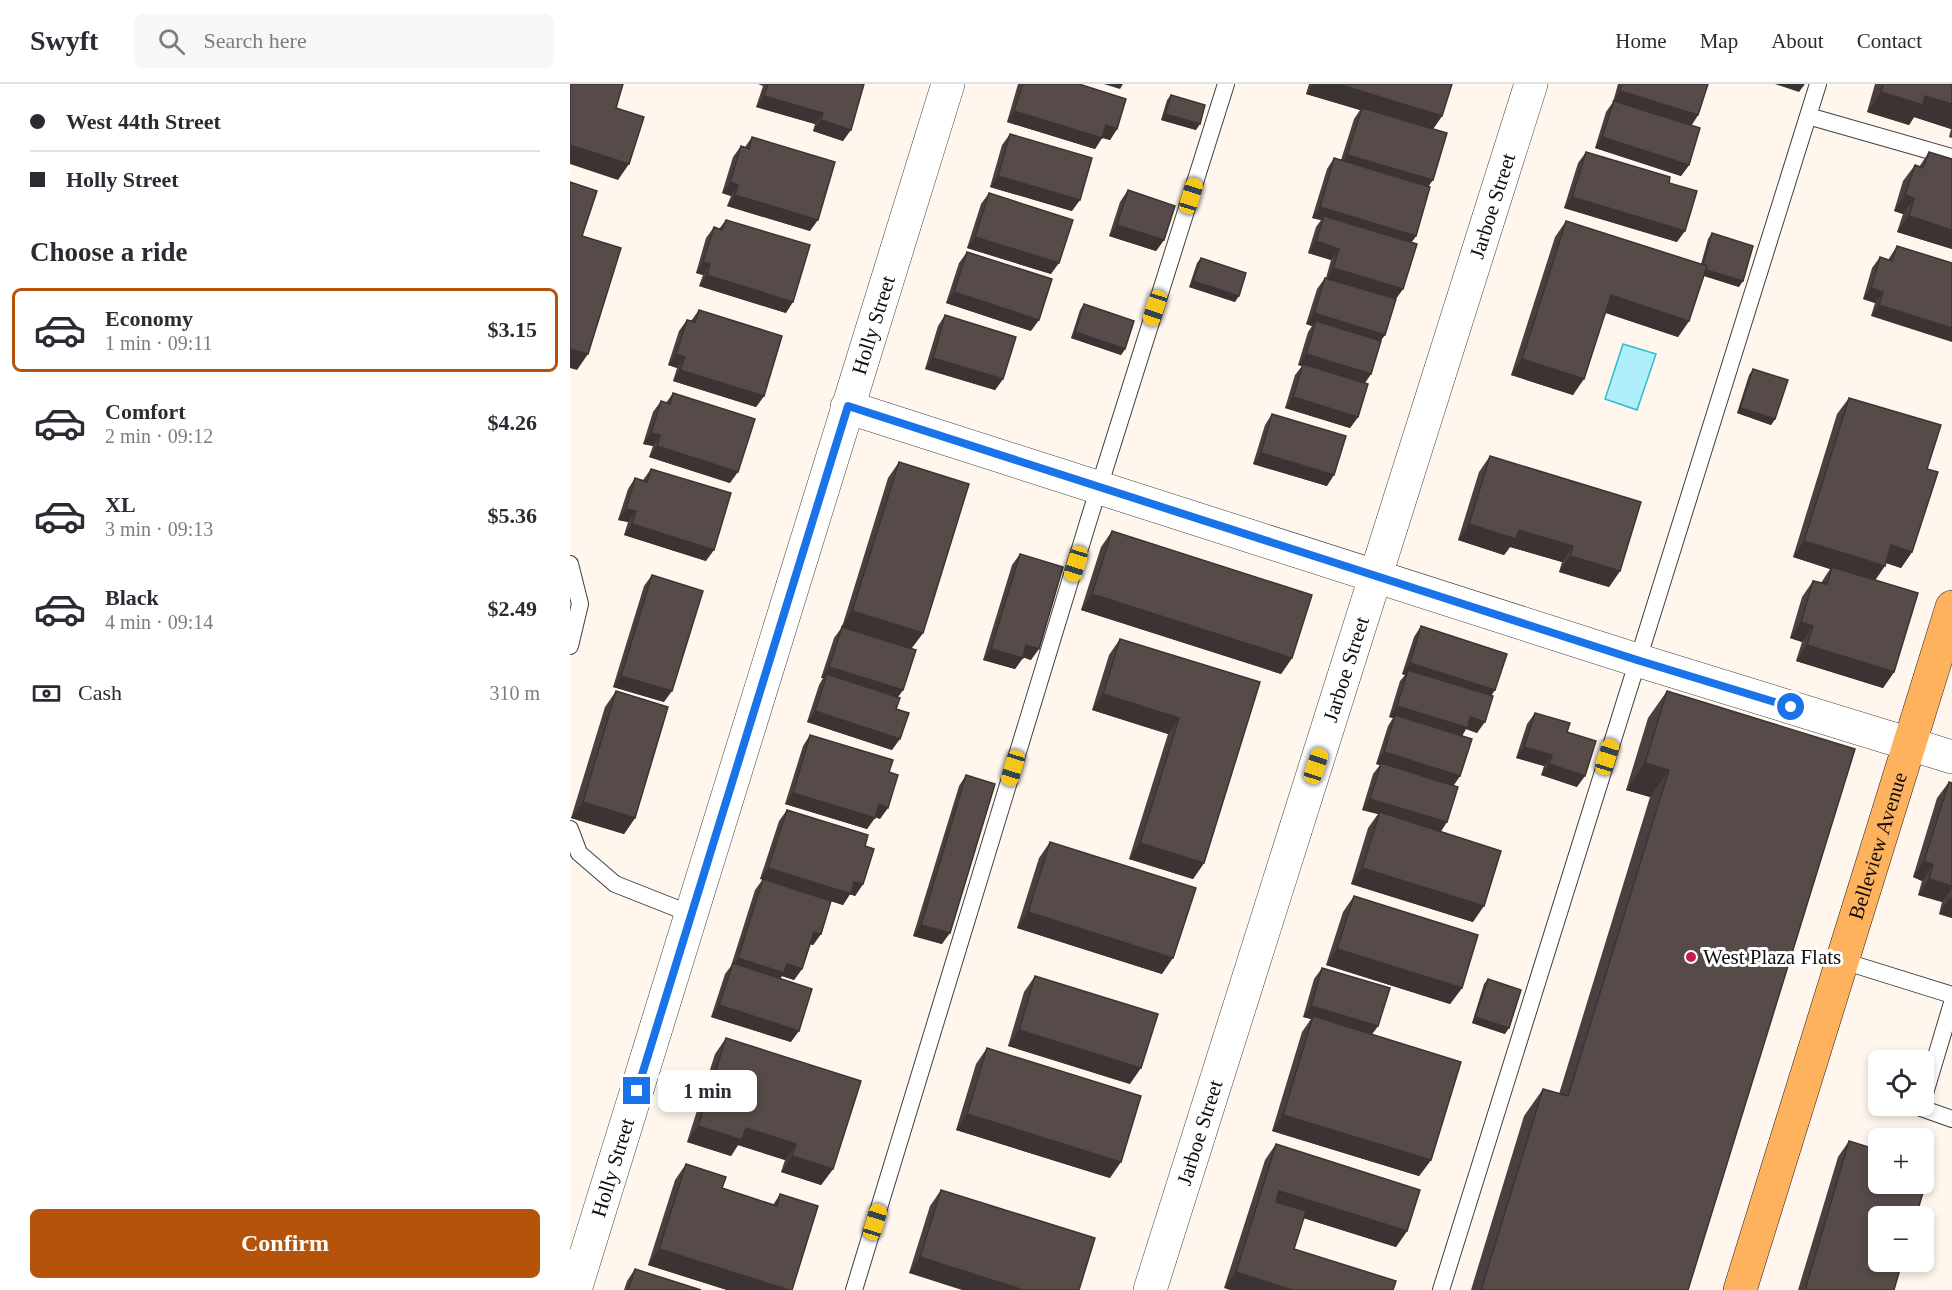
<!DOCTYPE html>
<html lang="en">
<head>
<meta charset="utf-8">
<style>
  :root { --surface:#fff; --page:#f7f7f7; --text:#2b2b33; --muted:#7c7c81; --line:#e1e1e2; --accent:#b45309 }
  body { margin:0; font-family:"Times New Roman",serif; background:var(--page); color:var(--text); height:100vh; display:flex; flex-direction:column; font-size:22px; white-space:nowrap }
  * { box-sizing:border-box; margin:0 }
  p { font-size:20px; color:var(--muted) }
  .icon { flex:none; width:33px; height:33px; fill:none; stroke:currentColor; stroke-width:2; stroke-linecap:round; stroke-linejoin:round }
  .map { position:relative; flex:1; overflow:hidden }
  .panel { display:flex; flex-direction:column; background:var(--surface); width:570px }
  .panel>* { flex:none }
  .banner { display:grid; align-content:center; height:132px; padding:0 30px; background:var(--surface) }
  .tools { position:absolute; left:1298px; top:966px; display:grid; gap:12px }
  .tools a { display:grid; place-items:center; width:66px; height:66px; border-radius:9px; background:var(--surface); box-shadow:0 3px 9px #0003; font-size:30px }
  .end { position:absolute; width:27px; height:27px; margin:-14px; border:8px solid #1a73e8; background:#fff; box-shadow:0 0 0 3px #fff }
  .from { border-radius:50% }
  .bubble { position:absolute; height:42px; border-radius:9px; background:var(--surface); box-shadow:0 3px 9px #0003; font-size:20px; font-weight:600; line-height:42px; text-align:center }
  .car { position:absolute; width:18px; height:36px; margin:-18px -9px; border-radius:8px; box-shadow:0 0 4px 2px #0007; background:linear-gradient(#f5c518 24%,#345 0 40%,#f5c518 0 76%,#345 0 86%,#f5c518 0) }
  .banner b { display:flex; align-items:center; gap:21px; height:57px; font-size:22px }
  .banner b+b { border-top:2px solid var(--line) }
  .banner i { width:15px; height:15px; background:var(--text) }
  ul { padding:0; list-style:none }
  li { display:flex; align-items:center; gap:18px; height:84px; margin:0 12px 9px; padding:0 18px; border:3px solid transparent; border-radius:9px }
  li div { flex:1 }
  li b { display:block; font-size:22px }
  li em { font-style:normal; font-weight:600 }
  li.current { border-color:var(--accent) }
  li>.icon { width:54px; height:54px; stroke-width:1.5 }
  h2 { padding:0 30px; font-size:27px; line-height:72px }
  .pay { display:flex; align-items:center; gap:15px; height:66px; padding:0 30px; font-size:22px }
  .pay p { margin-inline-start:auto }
  .cta { display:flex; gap:12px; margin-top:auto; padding:12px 30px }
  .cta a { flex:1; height:69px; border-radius:9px; background:var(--accent); color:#fff; font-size:24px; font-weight:600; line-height:69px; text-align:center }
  header { display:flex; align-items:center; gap:36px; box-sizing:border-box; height:84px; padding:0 30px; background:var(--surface); border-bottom:2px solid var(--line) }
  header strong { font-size:28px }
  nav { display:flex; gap:33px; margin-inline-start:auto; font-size:21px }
  .search { width:420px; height:54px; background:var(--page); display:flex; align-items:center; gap:15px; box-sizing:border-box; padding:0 21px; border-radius:9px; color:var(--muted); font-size:22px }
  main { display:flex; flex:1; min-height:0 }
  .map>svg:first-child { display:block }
  .water { fill:#aeeff9; stroke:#31b9d5; stroke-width:1.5 }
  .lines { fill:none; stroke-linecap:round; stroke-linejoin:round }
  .service-casing { stroke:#404040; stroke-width:18 }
  .minor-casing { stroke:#404040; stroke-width:34 }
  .primary-casing { stroke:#1e1e1e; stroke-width:34 }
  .service { stroke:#fff; stroke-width:16 }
  .minor { stroke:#fff; stroke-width:33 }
  .primary { stroke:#ffb25d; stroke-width:33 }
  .wall { fill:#4a403f }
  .shaded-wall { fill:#3c3433 }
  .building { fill:#564b49; stroke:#3c3433; stroke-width:1.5 }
  .route { stroke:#1a73e8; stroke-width:8 }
  .poi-dot { fill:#c41d4c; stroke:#fff; stroke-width:2 }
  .labels { text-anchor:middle; stroke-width:6; stroke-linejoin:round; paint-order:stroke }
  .street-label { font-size:21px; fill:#0d0d0d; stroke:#fff }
  .poi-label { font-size:21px; fill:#0d0d0d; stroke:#fff; text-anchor:start }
</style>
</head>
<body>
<header>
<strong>Swyft</strong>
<div class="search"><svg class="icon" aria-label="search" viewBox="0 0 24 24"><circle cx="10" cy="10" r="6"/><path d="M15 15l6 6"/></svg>Search here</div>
<nav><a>Home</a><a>Map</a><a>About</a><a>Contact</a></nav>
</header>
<main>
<section class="panel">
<div class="banner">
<b><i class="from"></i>West 44th Street</b>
<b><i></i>Holly Street</b>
</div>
<h2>Choose a ride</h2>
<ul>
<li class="current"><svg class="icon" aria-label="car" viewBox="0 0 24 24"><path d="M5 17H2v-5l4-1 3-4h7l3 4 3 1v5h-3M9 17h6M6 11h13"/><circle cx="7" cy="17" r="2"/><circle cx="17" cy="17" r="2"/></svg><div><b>Economy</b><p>1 min · 09:11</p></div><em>$3.15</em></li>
<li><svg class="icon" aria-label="car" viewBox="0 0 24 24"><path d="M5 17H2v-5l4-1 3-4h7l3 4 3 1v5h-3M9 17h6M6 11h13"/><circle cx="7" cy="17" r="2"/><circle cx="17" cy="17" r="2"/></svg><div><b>Comfort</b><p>2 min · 09:12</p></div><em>$4.26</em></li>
<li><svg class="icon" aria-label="car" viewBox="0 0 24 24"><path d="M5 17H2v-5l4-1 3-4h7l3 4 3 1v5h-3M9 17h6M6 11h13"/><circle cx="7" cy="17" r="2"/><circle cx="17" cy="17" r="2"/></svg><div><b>XL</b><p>3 min · 09:13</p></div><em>$5.36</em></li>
<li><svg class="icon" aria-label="car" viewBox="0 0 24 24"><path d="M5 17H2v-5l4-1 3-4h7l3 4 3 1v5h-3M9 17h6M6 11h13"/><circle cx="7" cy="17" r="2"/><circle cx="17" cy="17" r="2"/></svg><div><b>Black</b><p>4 min · 09:14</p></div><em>$2.49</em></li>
</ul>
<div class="pay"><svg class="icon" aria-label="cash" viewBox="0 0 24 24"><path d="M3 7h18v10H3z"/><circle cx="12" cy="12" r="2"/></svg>Cash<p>310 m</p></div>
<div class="cta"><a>Confirm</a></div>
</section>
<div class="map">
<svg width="1382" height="1206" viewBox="0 0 1382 1206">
  <rect width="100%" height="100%" fill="#fff7ed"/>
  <path class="water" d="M1053,260L1086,270L1067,326L1035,315Z"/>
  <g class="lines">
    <g class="service-casing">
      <path id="service" d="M1238,32L1382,73
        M0,480L10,520L0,562
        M0,745L9,769L45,800L121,830
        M1273,877L1382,911
        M1353,1016L1382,919
        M1351,1022V1024L1382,1035
        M284,1206L519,435L656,0
        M871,1206L1248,0"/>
    </g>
    <g class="minor-casing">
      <g id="minor">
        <path d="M277,323L1067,576L1382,673"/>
        <path id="s1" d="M5,1206L378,0"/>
        <path id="s2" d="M580,1206L961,0"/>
      </g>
    </g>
    <g class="primary-casing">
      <g id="primary">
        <path id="s3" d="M1170,1206L1382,523"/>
      </g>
    </g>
    <use href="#service" class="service"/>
    <use href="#minor" class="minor"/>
    <use href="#primary" class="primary"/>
  </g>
  <path class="wall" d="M188,0H294L273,57L243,47L245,40L186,23L193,2Z
    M448,0H509L547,45L540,56L532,54L525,65L437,38Z
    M739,0H882L872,32L863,45L859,103L846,152L841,159L833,205L825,216L811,257L801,290L795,299L788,333L780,344L715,324L725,291L732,282L728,281L738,248L742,242L736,240L747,205L755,194H756L761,176L738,169L746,143L751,136L742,134L757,85L764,74L771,76L784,35L790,26L736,10Z
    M1048,0H1138L1128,31L1121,42L1119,81L1111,92L1025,64L1036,28L1043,18Z
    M1305,0H1382V54L1379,53L1381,45L1344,33L1339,41L1297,28Z
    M601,11L626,46L591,36L597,16Z
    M440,50L502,127L420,103L432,61Z
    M182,53L240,147L157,122L161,112L152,109L163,73L171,62L175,63Z
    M1016,68L1099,99L1107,158L994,124L1008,79Z
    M1359,68L1382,75V165L1327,148L1333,130L1324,127L1333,97L1345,81L1349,83Z
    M558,106L594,156L586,167L539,152L550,118Z
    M419,109L481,190L397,164L411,120Z
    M156,136L216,229L129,202L133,191L126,189L136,154L144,143L149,145Z
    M996,137L1131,180L1138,155L1142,149L1169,203L1134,192L1119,237L1108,253L1036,229L1003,311L941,291L985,153Z
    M1327,162L1382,179L1301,232L1305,219L1293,215L1302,184L1310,173L1318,176Z
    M397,168L461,247L376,219L389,179Z
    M631,174L665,218L619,203L627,179Z
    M514,220L555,265L551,271L501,254L510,226Z
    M129,226L194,312L186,323L103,297L107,284L98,281L109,247L117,236L121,237Z
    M375,231L433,295L425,306L355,285L368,242Z
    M1183,285L1205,335L1201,341L1167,329L1179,291Z
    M103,309L160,399L79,373L83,362L73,360L83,328L91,317L96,319Z
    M1279,314L1357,385L1342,468L1331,484L1316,479L1305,496L1324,588L1313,604L1226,577L1232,558L1220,554L1232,513L1243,497L1251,499L1260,485L1223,473L1267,330Z
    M702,330L757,402L683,380L695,341Z
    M920,372L1050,487L1039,503L989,488L992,478L940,463L934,471L888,456L909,388Z
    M329,378L353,549L341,565L333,606L328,613L322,666L237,638L249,601L253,594H251L264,554L272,543L318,394Z
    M81,385L136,477L54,451L58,438L48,436L58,405L65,394L73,396Z
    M542,447L722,574L711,590L511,526L531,463Z
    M450,470L461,576L453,573L445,585L413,576L442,481Z
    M82,491L94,618L43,603L74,502Z
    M851,542L921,612L907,649L896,645L892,652L890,692L884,701L871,747L903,838L781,800L798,744L808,730L792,726L803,690L810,681L806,680L818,642L823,634L819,633L830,597L835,591L832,590L844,553Z
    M550,555L690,598L634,779L623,795L559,775L598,650L522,626L539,571Z
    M46,607L65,734L54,750L1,734L35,623Z
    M1097,607L1118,1206H901L954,1032L973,1005L989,1010L1080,713L1056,706L1078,634Z
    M965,629L997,648L1007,703L971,691L974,682L946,674L957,640Z
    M240,651L319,688L310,735L305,733L297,745L215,720L233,662Z
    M396,691L372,860L343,852L389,702Z
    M1379,698L1382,699V834L1369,830L1372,818L1348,811L1352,797L1343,793L1367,714Z
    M217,726L295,762L293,800L285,812L280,810L273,821L261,817L251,850L243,861L240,860L232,885L224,896L212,892L210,894L221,958L141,933L155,890L161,882L185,806L193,795H190L209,737Z
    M480,758L592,890L447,844L469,774Z
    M784,812L892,904L880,920L756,881L773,828Z
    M752,884L808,942L802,950L861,1076L849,1092L702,1047L732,948L741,935L733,933L744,895Z
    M465,892L560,1000L438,962L454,908Z
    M918,895L935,950L902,939L914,900Z
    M156,954L263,1085L251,1101L211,1088L215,1076L168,1061L161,1072L117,1058L145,970Z
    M417,964L540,1094L386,1046L406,980Z
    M1279,1057L1324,1206H1228L1268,1073Z
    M706,1060L837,1147L826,1163L734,1134L654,1204L695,1076Z
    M116,1080L152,1104L203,1121L210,1110L222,1206H157L78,1181L105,1096Z
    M371,1106L509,1206L339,1189L360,1122Z
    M65,1185L131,1206H54L57,1197Z"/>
  <path class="shaded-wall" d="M534,0H553L550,5Z
    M743,0H768L872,32L861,48L792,24L790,26L736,10Z
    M1205,0H1235L1229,8Z
    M1050,7L1128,31L1121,42L1042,18Z
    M1311,8L1355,12L1382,20V44L1381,45L1344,33L1339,41L1297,28Z
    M194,12L253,29L245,40L186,23Z
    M444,27L532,54L525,65L437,38Z
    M595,30L630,40L626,46L591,36Z
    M251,36L281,46L273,57L243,47Z
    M536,41L547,45L540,56L528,52Z
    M1032,53L1119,81L1111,92L1025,64Z
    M0,61L59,80L48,96L0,80Z
    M777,71L863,96L855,107L770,82Z
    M428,92L510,116L502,127L420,103Z
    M160,98L168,101L161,112L152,109Z
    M165,111L248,136L240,147L157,122Z
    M1335,111L1344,114L1333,130L1324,127Z
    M1002,113L1115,147L1107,158L994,124Z
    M750,123L846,152L838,163L754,132L751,136L742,134Z
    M1339,132L1382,146V165L1327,148Z
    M547,141L594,156L586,167L539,152Z
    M405,153L489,179L481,190L397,164Z
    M746,157L769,165L761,176L738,169Z
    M133,178L140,180L133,191L126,189Z
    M763,184L833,205L825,216L756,195Z
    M1132,184L1173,197L1169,203L1128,190Z
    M137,191L223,218L216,229L129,202Z
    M623,197L669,212L665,218L619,203Z
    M1301,204L1313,208L1305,219L1293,215Z
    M384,208L469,236L461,247L376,219Z
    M1041,211L1119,237L1108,253L1030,227Z
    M1309,221L1382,244V258L1301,232Z
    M744,229L815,251L807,262L746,237L742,242L736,240Z
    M505,248L555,265L551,271L501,254Z
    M0,265L18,270L7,286L0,284Z
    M106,270L115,273L107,284L98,281Z
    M736,270L801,290L793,301L733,280L732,282L728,281Z
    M363,274L433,295L425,306L355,285Z
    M952,275L1014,295L1003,311L941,291Z
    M110,286L194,312L186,323L103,297Z
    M723,313L788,333L780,344L715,324Z
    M1170,324L1205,335L1201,341L1167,329Z
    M81,349L90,351L83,362L73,360Z
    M87,362L168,388L160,399L79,373Z
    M691,369L764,391L757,402L683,380Z
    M56,425L66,427L58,438L48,436Z
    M62,440L144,466L136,477L54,451Z
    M899,440L949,446L1003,462L992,478L940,463L934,471L888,456Z
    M1234,457L1315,482L1304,498L1262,483L1260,485L1223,473Z
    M1321,461L1342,468L1331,484L1310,477Z
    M1000,472L1050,487L1039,503L989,488Z
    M522,510L722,574L711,590L511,526Z
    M282,527L353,549L341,565L271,543Z
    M1231,538L1243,542L1232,558L1220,554Z
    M456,561L469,565L461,576L449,572Z
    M1237,561L1324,588L1313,604L1226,577Z
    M421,565L453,574L445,585L413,576Z
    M840,579L925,606L918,617L838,586L835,591L832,590Z
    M259,583L333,606L325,617L257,590L253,594H251Z
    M51,592L102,607L94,618L43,603Z
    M533,610L609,634L598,650L522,626Z
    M827,622L900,633L915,638L907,649L896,645L890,655L825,631L823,634L819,633Z
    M245,627L330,655L322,666L237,638Z
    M954,663L982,671L974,682L946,674Z
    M814,668L890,692L882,703L806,680Z
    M1075,679L1099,686L1080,713L1056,706Z
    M979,680L1015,692L1007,703L971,691Z
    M223,709L305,734L297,745L215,720Z
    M800,715L877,738L870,749L810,728L808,730L792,726Z
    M13,718L65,734L54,750L1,734Z
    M309,720L318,724L310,735L301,731Z
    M570,759L634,779L623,795L559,775Z
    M1354,777L1363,781L1352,797L1343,793Z
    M198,784L284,798L293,800L285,812L280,810L273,821L190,795Z
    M792,784L914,822L903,838L781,800Z
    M1359,795L1382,802V804L1372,818L1348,811Z
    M1380,814L1382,815V834L1369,830Z
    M458,828L603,874L592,890L447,844Z
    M351,841L380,849L372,860L343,852Z
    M244,848L251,850L243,861L236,859Z
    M767,865L892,904L880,920L756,881Z
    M168,874L217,880L232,885L224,896L212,892L206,900L162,883Z
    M149,921L229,947L221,958L141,933Z
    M741,922L808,942L800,953L743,932L741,935L733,933Z
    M905,933L939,944L935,950L902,939Z
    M449,946L571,984L560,1000L438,962Z
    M397,1030L551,1078L540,1094L386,1046Z
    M713,1031L861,1076L849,1092L702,1047Z
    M128,1042L176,1044L226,1060L215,1076L168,1061L161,1072L117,1058Z
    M222,1072L263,1085L251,1101L211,1088Z
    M709,1107L837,1147L826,1163L698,1123Z
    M89,1165L219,1206H157L78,1181Z
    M350,1173L453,1206H392L339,1189Z
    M666,1188L722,1206H660L654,1204Z"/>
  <path class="building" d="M0,0H53L46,24L74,33L59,80L0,61Z
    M198,0H294L281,46L251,36L253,29L194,12Z
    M453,0H509L556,15L547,45L536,41L532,54L444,27Z
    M768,0H882L872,32Z
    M1052,0H1138L1128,31L1050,7Z
    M1313,0H1382V20L1355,12L1353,21L1311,8Z
    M601,11L635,21L630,40L595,30Z
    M1044,17L1130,44L1119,81L1032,53Z
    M792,24L877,49L863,96L777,71Z
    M440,50L522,74L510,116L428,92Z
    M182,53L265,78L248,136L165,111L168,101L160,98L171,62L179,65Z
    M1016,68L1100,93L1099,99L1127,107L1115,147L1002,113Z
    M1359,68L1382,75V146L1339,132L1344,114L1335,111L1345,81L1353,84Z
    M764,74L860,103L846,152L750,123Z
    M0,98L27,107L12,152L51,164L18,270L0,265Z
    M558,106L605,122L594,156L547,141Z
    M419,109L503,136L489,179L405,153Z
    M754,132L847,160L833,205L763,184L769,165L746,157Z
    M156,136L240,161L223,218L137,191L140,180L133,178L144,143L152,146Z
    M996,137L1137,182L1119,237L1041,211L1014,295L952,275Z
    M1142,149L1183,162L1173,197L1136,186L1137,182L1133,180Z
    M1327,162L1382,179V244L1309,221L1313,208L1301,204L1310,173L1322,177Z
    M397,168L482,195L469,236L384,208Z
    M631,174L676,189L669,212L623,197Z
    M755,194L826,215L815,251L744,229Z
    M514,220L564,237L555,265L505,248Z
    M129,226L212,252L194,312L110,286L115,273L106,270L117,236L125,238Z
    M375,231L446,253L433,295L363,274Z
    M746,237L811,257L801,290L736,270Z
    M733,280L798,300L788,333L723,313Z
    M1183,285L1218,296L1205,335L1170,324Z
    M103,309L185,335L168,388L87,362L90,351L81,349L91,317L100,320Z
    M1279,314L1371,341L1357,385L1368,388L1342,468L1321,461L1315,482L1234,457Z
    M702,330L776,352L764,391L691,369Z
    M920,372L1071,418L1050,487L1000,472L1003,462L949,446L946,455L899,440Z
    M329,378L399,400L353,549L282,527Z
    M81,385L161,409L144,466L62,440L66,427L56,425L65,394L77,398Z
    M542,447L742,511L722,574L522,510Z
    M450,470L493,483L469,565L456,561L453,574L421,565Z
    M1262,483L1348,509L1324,588L1237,561L1243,542L1231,538L1243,497L1257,500Z
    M82,491L133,507L102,607L51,592Z
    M851,542L937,570L925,606L840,579Z
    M272,543L346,566L333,606L259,583Z
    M550,555L690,598L634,779L570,759L609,634L533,610Z
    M838,586L923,612L915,638L900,633L898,644L827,622Z
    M257,590L330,614L326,625L339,629L330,655L245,627Z
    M46,607L98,623L65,734L13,718Z
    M1097,607L1285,665L1118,1206H911L973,1005L998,1012L1099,686L1075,679Z
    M965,629L1000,639L997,648L1026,657L1015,692L979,680L982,671L954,663Z
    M825,631L902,655L890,692L814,668Z
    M240,651L323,676L319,688L328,691L318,724L309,720L305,734L223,709Z
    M811,679L888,703L877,738L800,715Z
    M396,691L425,700L380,849L351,841Z
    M1379,698L1382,699V802L1359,795L1363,781L1354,777Z
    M217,726L298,751L295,762L304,765L293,800L284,798L281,810L198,784Z
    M810,728L931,767L914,822L792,784Z
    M480,758L626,804L603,874L458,828Z
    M193,795L261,817L251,850L244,848L232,885L217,880L214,889L168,874Z
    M784,812L908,851L892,904L767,865Z
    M163,879L242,905L229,947L149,921Z
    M752,884L820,904L808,942L741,922Z
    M465,892L588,930L571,984L449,946Z
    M918,895L951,906L939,944L905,933Z
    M743,932L891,978L861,1076L713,1031Z
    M156,954L291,997L263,1085L222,1072L226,1060L176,1044L172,1056L128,1042Z
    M417,964L571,1012L551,1078L397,1030Z
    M1279,1057L1308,1066V1100H1353V1079L1361,1082L1346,1132H1308V1178H1332L1324,1206H1235Z
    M706,1060L850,1106L837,1147L709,1107L706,1118L736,1127L724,1165L826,1197L823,1206H722L666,1188Z
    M116,1080L156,1093L152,1104L207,1122L210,1110L248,1122L222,1206H219L89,1165Z
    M371,1106L525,1154L509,1206H453L350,1173Z
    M65,1185L131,1206H58Z"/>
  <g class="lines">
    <path class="route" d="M67,1007L278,322L1067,576L1221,623"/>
  </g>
  <circle class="poi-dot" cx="1121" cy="873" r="6"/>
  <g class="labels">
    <g class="street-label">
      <text dy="7" stroke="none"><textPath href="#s2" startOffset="1137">Jarboe Street</textPath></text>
      <text dy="7" stroke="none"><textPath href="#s1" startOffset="1010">Holly Street</textPath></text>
      <text dy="7" stroke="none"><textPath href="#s2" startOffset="651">Jarboe Street</textPath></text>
      <text dy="7" stroke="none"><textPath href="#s3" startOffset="465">Belleview Avenue</textPath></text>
      <text dy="7" stroke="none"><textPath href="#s2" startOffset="165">Jarboe Street</textPath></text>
      <text dy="7" stroke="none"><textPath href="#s1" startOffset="128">Holly Street</textPath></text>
    </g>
    <g class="poi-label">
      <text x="1133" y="880">West Plaza Flats</text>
    </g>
  </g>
</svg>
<div class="tools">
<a><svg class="icon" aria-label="locate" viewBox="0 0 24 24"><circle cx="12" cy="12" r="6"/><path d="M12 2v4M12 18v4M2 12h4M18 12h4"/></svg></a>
<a>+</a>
<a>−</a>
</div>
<i class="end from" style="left:1221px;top:623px"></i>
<i class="end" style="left:67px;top:1007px"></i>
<div class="bubble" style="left:88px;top:986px;width:99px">1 min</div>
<i class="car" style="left:621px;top:112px;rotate:17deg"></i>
<i class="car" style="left:585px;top:224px;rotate:198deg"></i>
<i class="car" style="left:506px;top:480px;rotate:197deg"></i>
<i class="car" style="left:1037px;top:673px;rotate:17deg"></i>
<i class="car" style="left:746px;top:682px;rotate:18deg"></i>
<i class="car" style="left:443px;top:684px;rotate:197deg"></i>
<i class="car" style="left:305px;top:1138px;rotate:17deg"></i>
</div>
</main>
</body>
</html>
